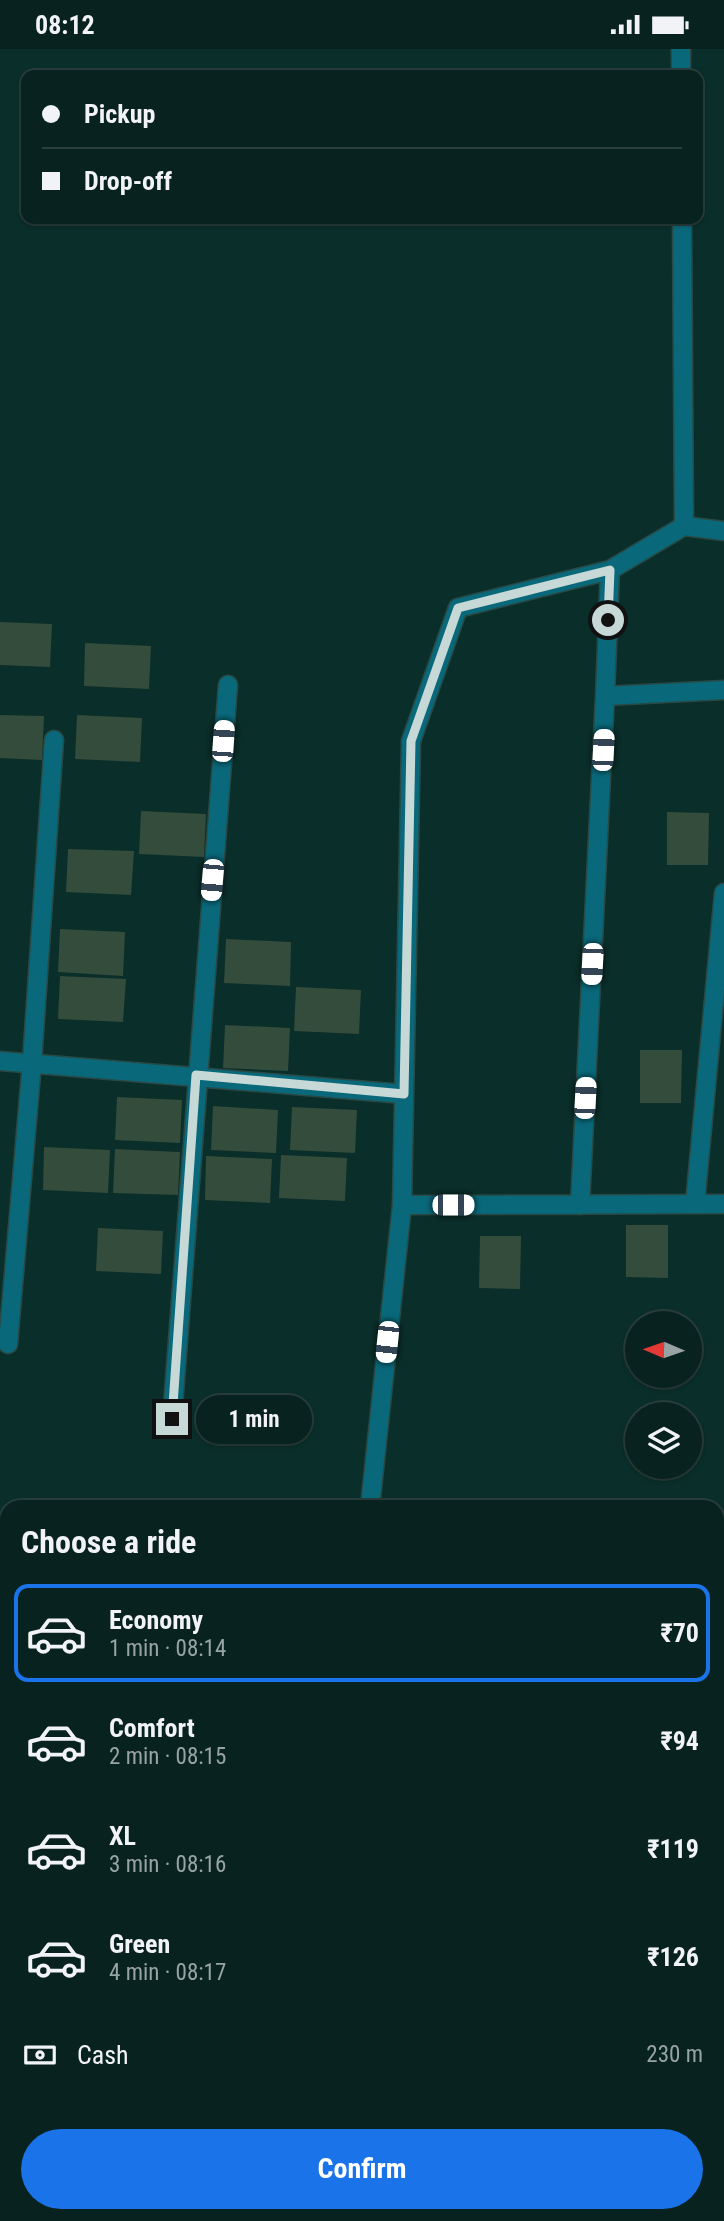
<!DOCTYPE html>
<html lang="en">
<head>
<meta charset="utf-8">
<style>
  :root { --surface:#08221f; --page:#162f2c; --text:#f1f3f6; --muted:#98a4a4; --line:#293f3d; --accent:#1a73e8 }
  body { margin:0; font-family:"Roboto Condensed",sans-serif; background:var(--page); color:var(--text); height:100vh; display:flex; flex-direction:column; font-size:26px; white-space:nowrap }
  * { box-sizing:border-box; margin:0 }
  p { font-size:23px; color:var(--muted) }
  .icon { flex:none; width:38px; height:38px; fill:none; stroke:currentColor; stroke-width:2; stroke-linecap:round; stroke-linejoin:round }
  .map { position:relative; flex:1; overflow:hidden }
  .details { position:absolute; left:0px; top:1451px; width:724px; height:723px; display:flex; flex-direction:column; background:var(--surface); border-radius:21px 21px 0 0; box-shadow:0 2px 5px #0004,0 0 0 2px var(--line) }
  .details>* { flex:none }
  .hud { position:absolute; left:21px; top:21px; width:682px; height:154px; border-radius:14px; box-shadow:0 2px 5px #0004,0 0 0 2px var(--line); display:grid; align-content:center; height:154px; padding:0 21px; background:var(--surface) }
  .needle { width:46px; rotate:272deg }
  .buttons { position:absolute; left:625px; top:1262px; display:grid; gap:14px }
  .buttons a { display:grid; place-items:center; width:77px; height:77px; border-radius:50%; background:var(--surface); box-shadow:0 2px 5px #0004,0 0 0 2px var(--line); font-size:35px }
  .end { position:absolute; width:32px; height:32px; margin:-16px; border:9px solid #c7d9d6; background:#111; box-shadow:0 0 0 4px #111 }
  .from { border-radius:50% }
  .bubble { position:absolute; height:49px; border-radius:24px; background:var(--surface); box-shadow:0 2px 5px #0004,0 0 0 2px var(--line); font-size:23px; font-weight:700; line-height:49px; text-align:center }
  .car { position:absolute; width:21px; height:42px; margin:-21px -10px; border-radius:9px; box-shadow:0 0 5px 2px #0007; background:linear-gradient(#fff 24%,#345 0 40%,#fff 0 76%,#345 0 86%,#fff 0) }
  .hud b { display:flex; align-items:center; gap:24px; height:66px; font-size:26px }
  .hud b+b { border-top:2px solid var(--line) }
  .hud i { width:18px; height:18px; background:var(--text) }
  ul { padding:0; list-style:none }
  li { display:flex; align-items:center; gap:21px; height:98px; margin:0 14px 10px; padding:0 7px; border:4px solid transparent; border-radius:14px }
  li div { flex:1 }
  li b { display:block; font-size:26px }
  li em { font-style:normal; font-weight:700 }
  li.active { border-color:var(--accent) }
  li>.icon { width:63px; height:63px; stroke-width:1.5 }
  h2 { padding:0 21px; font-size:32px; line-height:84px }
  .pay { display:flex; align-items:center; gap:18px; height:77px; padding:0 21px; font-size:26px }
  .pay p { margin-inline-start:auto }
  .action { display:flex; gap:14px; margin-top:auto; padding:14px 21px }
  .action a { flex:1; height:80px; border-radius:42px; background:var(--accent); color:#fff; font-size:28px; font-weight:700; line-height:80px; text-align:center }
  .status { display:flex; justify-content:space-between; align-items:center; height:49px; padding:0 35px; background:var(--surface); direction:ltr }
  .status svg { height:19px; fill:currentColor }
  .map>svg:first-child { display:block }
  .building { fill:#344c3b }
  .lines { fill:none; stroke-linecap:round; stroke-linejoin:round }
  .minor-casing { stroke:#284945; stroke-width:21 }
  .minor { stroke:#09687a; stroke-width:18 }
  .route { stroke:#c7d9d6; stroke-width:9 }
</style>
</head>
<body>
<div class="status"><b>08:12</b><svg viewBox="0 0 49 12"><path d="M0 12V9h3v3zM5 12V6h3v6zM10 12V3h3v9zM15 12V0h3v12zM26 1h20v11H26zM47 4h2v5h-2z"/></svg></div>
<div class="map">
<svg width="724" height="2172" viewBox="0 0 724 2172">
  <rect width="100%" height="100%" fill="#0a2e29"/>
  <path class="building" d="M0,573L52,575L50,618L0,616Z
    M85,594L151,597L149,640L84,637Z
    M0,666L44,667L42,711L0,709Z
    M77,666L142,669L140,713L75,710Z
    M141,762L206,765L204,808L139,805Z
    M667,763L709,764L708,816H667Z
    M68,800L134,802L131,846L66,843Z
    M60,880L125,883L123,927L58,923Z
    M226,890L291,893L290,937L224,934Z
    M60,927L126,930L123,973L58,970Z
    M296,938L361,941L359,985L294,982Z
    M225,976L290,979L288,1022L223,1019Z
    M640,1001H682L681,1054H640Z
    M117,1048L182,1051L180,1094L115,1091Z
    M213,1057L278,1061L276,1104L211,1101Z
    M292,1058L357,1061L355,1104L290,1101Z
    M44,1098L110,1101L108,1144L43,1141Z
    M115,1100L180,1103L178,1146L113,1144Z
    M281,1106L347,1109L345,1152L279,1149Z
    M206,1107L272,1110L270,1154L205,1151Z
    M626,1176H668V1229L626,1228Z
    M98,1179L163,1182L161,1225L96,1222Z
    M480,1187H521L520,1240L479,1239Z
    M0,1903L7,1904V1954L0,1952Z
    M41,2166H86L85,2172H40Z
    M104,2166H217L216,2172H116L103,2170Z"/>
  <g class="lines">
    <g class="minor-casing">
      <path id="minor" d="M681,0V26
        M682,170L684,477L724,482
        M605,647L610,521L684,477
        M0,1012L404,1045
        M695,1155L724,844
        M402,1156L411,692L458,559L610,521
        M580,1156L605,647L724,641
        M8,1295L32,1013L54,691
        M172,1370L228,636
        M370,1458L402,1156L724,1155
        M0,1523L7,1522
        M0,1722H7
        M718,1878H724
        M0,1882L7,1879
        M718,2158H724
        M32,2172L34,2166
        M232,2172L235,2166"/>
    </g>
    <use href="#minor" class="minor"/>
  </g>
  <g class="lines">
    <path class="route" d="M172,1370L196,1026L404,1045L411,692L458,559L610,521L608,571"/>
  </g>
</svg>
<div class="buttons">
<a><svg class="needle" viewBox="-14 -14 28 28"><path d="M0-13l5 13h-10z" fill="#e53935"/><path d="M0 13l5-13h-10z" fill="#98a4a4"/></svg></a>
<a><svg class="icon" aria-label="layers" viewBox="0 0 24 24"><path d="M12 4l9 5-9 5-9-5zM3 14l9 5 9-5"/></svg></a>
</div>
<i class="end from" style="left:608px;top:571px"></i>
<i class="end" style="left:172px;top:1370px"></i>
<div class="bubble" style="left:196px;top:1346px;width:116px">1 min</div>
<i class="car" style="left:223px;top:692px;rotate:4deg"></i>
<i class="car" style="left:603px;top:701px;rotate:3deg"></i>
<i class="car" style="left:212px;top:831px;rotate:185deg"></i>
<i class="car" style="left:592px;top:915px;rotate:183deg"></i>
<i class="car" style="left:585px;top:1049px;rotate:3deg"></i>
<i class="car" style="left:453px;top:1156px;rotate:90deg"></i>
<i class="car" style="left:387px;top:1293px;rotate:186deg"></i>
<div class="hud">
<b><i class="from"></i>Pickup</b>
<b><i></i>Drop-off</b>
</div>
<section class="details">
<h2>Choose a ride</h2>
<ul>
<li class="active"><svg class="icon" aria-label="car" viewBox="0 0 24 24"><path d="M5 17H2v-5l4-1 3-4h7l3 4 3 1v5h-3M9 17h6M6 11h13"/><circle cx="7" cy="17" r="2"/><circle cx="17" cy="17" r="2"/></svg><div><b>Economy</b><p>1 min · 08:14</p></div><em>₹70</em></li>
<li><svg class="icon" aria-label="car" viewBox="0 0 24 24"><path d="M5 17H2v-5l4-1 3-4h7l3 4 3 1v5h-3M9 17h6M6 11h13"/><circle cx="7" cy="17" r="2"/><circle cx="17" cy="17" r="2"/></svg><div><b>Comfort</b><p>2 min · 08:15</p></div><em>₹94</em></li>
<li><svg class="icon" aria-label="car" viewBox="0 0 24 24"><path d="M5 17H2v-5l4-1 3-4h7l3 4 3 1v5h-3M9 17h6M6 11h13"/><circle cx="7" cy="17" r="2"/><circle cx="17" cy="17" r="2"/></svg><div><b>XL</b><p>3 min · 08:16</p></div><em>₹119</em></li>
<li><svg class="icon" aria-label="car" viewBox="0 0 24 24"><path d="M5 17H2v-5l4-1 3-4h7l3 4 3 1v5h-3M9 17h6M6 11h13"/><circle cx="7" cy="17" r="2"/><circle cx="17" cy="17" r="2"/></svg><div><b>Green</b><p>4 min · 08:17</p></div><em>₹126</em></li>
</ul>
<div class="pay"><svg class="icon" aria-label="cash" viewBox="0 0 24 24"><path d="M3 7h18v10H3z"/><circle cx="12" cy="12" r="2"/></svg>Cash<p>230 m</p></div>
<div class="action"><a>Confirm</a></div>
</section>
</div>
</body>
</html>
